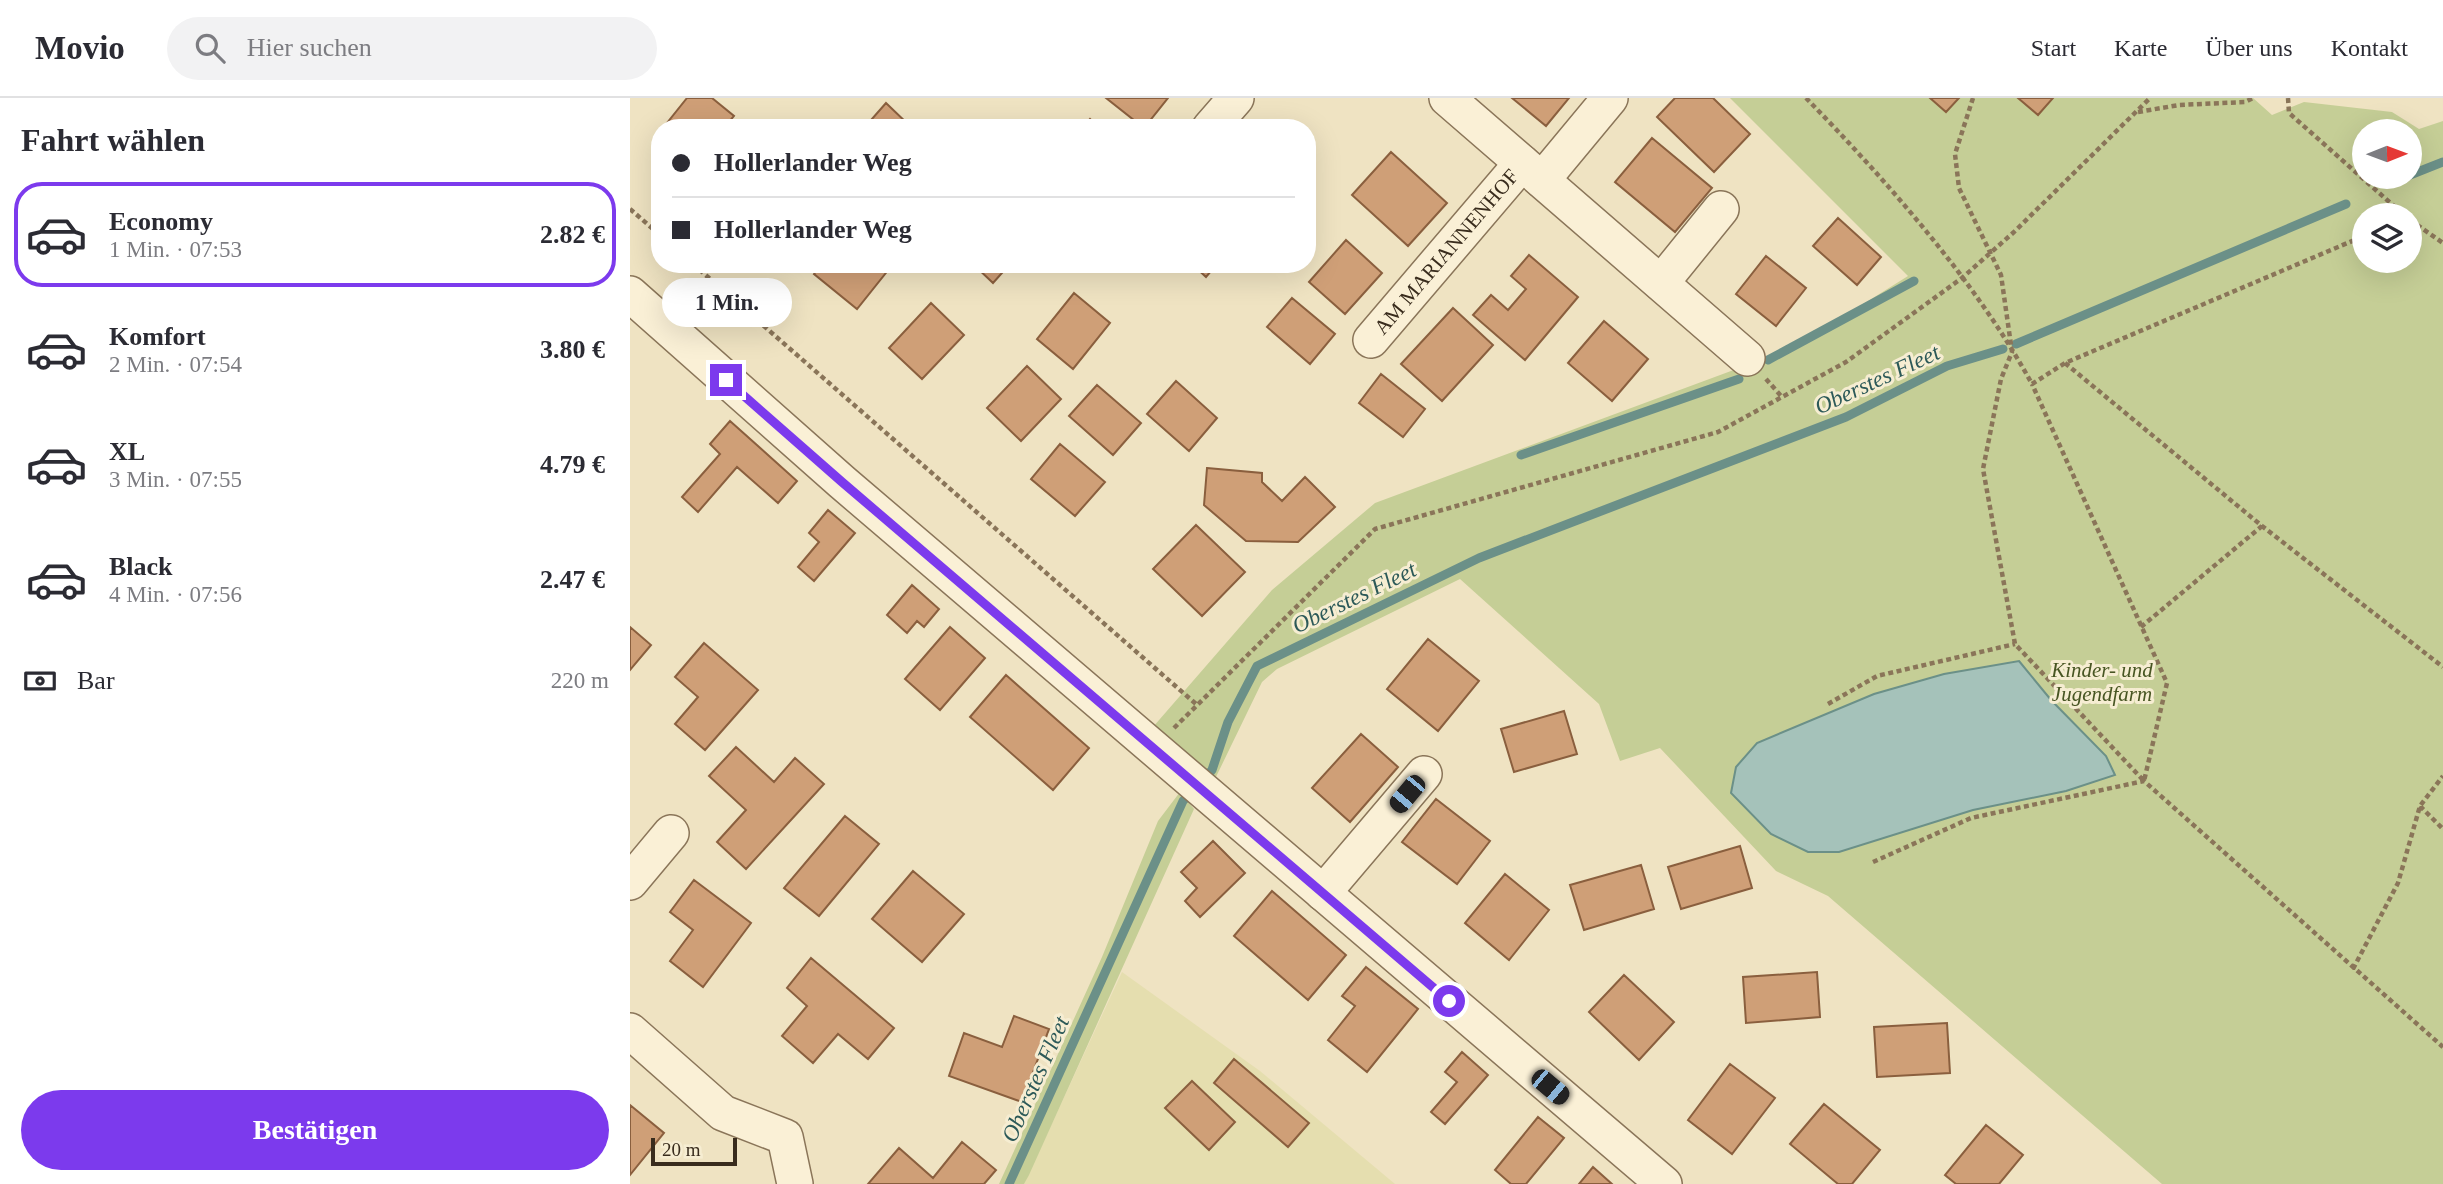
<!DOCTYPE html>
<html lang="de">
<head>
<meta charset="utf-8">
<style>
  :root { --surface:#fff; --page:#f2f2f3; --text:#2b2b33; --muted:#7c7c81; --line:#e1e1e2; --accent:#7c3aed }
  body { margin:0; font-family:Georgia,serif; background:var(--page); color:var(--text); height:100vh; display:flex; flex-direction:column; font-size:26px; white-space:nowrap }
  * { box-sizing:border-box; margin:0 }
  p { font-size:23px; color:var(--muted) }
  .icon { flex:none; width:38px; height:38px; fill:none; stroke:currentColor; stroke-width:2; stroke-linecap:round; stroke-linejoin:round }
  .map { position:relative; flex:1; overflow:hidden }
  .details { display:flex; flex-direction:column; background:var(--surface); width:630px }
  .details>* { flex:none }
  .hud { position:absolute; left:21px; top:21px; width:665px; height:154px; border-radius:28px; box-shadow:0 7px 28px #0002; display:grid; align-content:center; height:154px; padding:0 21px; background:var(--surface) }
  .needle { width:46px; rotate:89deg }
  .tools { position:absolute; left:1722px; top:21px; display:grid; gap:14px }
  .tools a { display:grid; place-items:center; width:70px; height:70px; border-radius:50%; background:var(--surface); box-shadow:0 7px 28px #0002; font-size:35px }
  .scale { position:absolute; left:21px; bottom:18px; width:86px; box-sizing:border-box; padding-left:7px; border:4px solid #392c1d; border-top:0; font-size:19px; line-height:24px; white-space:nowrap; color:#392c1d; -webkit-text-stroke:5px #f6edd2; paint-order:stroke }
  .end { position:absolute; width:32px; height:32px; margin:-16px; border:9px solid #7c3aed; background:#fff; box-shadow:0 0 0 4px #fff }
  .from { border-radius:50% }
  .bubble { position:absolute; height:49px; border-radius:24px; background:var(--surface); box-shadow:0 7px 28px #0002; font-size:23px; font-weight:800; line-height:49px; text-align:center }
  .car { position:absolute; width:21px; height:42px; margin:-21px -10px; border-radius:9px; box-shadow:0 0 5px 2px #0007; background:linear-gradient(#222 24%,#8ab4d8 0 40%,#222 0 76%,#8ab4d8 0 86%,#222 0) }
  .hud b { display:flex; align-items:center; gap:24px; height:66px; font-size:26px }
  .hud b+b { border-top:2px solid var(--line) }
  .hud i { width:18px; height:18px; background:var(--text) }
  ul { padding:0; list-style:none }
  li { display:flex; align-items:center; gap:21px; height:105px; margin:0 14px 10px; padding:0 7px; border:4px solid transparent; border-radius:28px }
  li div { flex:1 }
  li b { display:block; font-size:26px }
  li em { font-style:normal; font-weight:800 }
  li.on { border-color:var(--accent) }
  li>.icon { width:63px; height:63px; stroke-width:1.5 }
  h2 { padding:0 21px; font-size:32px; line-height:84px }
  .pay { display:flex; align-items:center; gap:18px; height:77px; padding:0 21px; font-size:26px }
  .pay p { margin-inline-start:auto }
  .cta { display:flex; gap:14px; margin-top:auto; padding:14px 21px }
  .cta a { flex:1; height:80px; border-radius:42px; background:var(--accent); color:#fff; font-size:28px; font-weight:800; line-height:80px; text-align:center }
  header { display:flex; align-items:center; gap:42px; box-sizing:border-box; height:98px; padding:0 35px; background:var(--surface); border-bottom:2px solid var(--line) }
  header strong { font-size:33px }
  nav { display:flex; gap:38px; margin-inline-start:auto; font-size:24px }
  .search { width:490px; height:63px; background:var(--page); display:flex; align-items:center; gap:18px; box-sizing:border-box; padding:0 24px; border-radius:38px; color:var(--muted); font-size:26px }
  main { display:flex; flex:1; min-height:0 }
  .map>svg:first-child { display:block }
  .farmland { fill:#e5deaf }
  .green { fill:#c5ce96; fill-rule:evenodd }
  .water { fill:#a5c2ba; stroke:#6b9088; stroke-width:2 }
  .lines { fill:none; stroke-linecap:round; stroke-linejoin:round }
  .stream { stroke:#6b9088; stroke-width:9 }
  .building { fill:#cf9f77; stroke:#8a5f3e; stroke-width:2 }
  .minor-casing { stroke:#8a7559; stroke-width:38 }
  .path { stroke:#8a7559; stroke-width:4.5; stroke-dasharray:5 3.5; stroke-linecap:butt }
  .minor { stroke:#faf0d6; stroke-width:35 }
  .route { stroke:#7c3aed; stroke-width:9 }
  .labels { text-anchor:middle; stroke-width:6; stroke-linejoin:round; paint-order:stroke }
  .street-label { font-size:21px; fill:#392c1d; stroke:#f6edd2 }
  .park-label { font-size:21px; font-style:italic; fill:#485623; stroke:#f6edd2 }
  .water-label { font-size:23px; font-style:italic; fill:#2c5958; stroke:#f6edd2 }
</style>
</head>
<body>
<header>
<strong>Movio</strong>
<div class="search"><svg class="icon" aria-label="search" viewBox="0 0 24 24"><circle cx="10" cy="10" r="6"/><path d="M15 15l6 6"/></svg>Hier suchen</div>
<nav><a>Start</a><a>Karte</a><a>Über uns</a><a>Kontakt</a></nav>
</header>
<main>
<section class="details">
<h2>Fahrt wählen</h2>
<ul>
<li class="on"><svg class="icon" aria-label="car" viewBox="0 0 24 24"><path d="M5 17H2v-5l4-1 3-4h7l3 4 3 1v5h-3M9 17h6M6 11h13"/><circle cx="7" cy="17" r="2"/><circle cx="17" cy="17" r="2"/></svg><div><b>Economy</b><p>1 Min. · 07:53</p></div><em>2.82 €</em></li>
<li><svg class="icon" aria-label="car" viewBox="0 0 24 24"><path d="M5 17H2v-5l4-1 3-4h7l3 4 3 1v5h-3M9 17h6M6 11h13"/><circle cx="7" cy="17" r="2"/><circle cx="17" cy="17" r="2"/></svg><div><b>Komfort</b><p>2 Min. · 07:54</p></div><em>3.80 €</em></li>
<li><svg class="icon" aria-label="car" viewBox="0 0 24 24"><path d="M5 17H2v-5l4-1 3-4h7l3 4 3 1v5h-3M9 17h6M6 11h13"/><circle cx="7" cy="17" r="2"/><circle cx="17" cy="17" r="2"/></svg><div><b>XL</b><p>3 Min. · 07:55</p></div><em>4.79 €</em></li>
<li><svg class="icon" aria-label="car" viewBox="0 0 24 24"><path d="M5 17H2v-5l4-1 3-4h7l3 4 3 1v5h-3M9 17h6M6 11h13"/><circle cx="7" cy="17" r="2"/><circle cx="17" cy="17" r="2"/></svg><div><b>Black</b><p>4 Min. · 07:56</p></div><em>2.47 €</em></li>
</ul>
<div class="pay"><svg class="icon" aria-label="cash" viewBox="0 0 24 24"><path d="M3 7h18v10H3z"/><circle cx="12" cy="12" r="2"/></svg>Bar<p>220 m</p></div>
<div class="cta"><a>Bestätigen</a></div>
</section>
<div class="map">
<svg width="1813" height="1086" viewBox="0 0 1813 1086">
  <rect width="100%" height="100%" fill="#efe3c2"/>
  <path class="farmland" d="M492,874L630,973L765,1086H394Z"/>
  <path class="green" d="M1100,0H1623L1642,17L1674,4L1762,14L1789,31L1813,23V1086H1532L1198,798L1146,773L1030,650L990,663L969,606L830,481L647,571L632,584L584,683L523,629L642,492L745,405L1136,260L1219,215L1278,178ZM1734,33H1780V79H1734ZM1734,117H1780V163H1734Z
    M550,694L564,711L399,1077L394,1086H369L472,859L528,723Z"/>
  <path class="water" d="M1389,563L1421,602L1476,658L1485,677L1436,693L1343,712L1209,754H1178L1141,736L1101,695L1106,669L1127,645L1244,596L1314,576Z"/>
  <g class="lines">
    <path class="stream" d="M1780,77L1813,64
      M1386,246L1716,106
      M1138,262L1284,183
      M891,357L1109,281
      M573,682L582,672L598,624L627,568L849,460L1216,319L1317,268L1373,251
      M379,1086L553,703L563,692"/>
  </g>
  <path class="building" d="M57,0H82L104,18L94,30H33Z
    M476,0H538L514,30Z
    M882,0H939L916,28Z
    M1045,0H1083L1120,36L1084,74L1027,19Z
    M1300,0H1329L1316,14Z
    M1388,0H1423L1408,17Z
    M256,5L282,30H234Z
    M460,21L469,30H452Z
    M1022,40L1082,90L1045,134L985,84Z
    M761,54L817,105L778,148L722,97Z
    M1208,120L1251,159L1227,187L1183,148Z
    M716,142L752,175L715,216L679,184Z
    M899,157L948,199L895,262L843,217L861,197L878,212L896,191L881,178Z
    M1136,158L1176,190L1146,228L1106,196Z
    M192,166H263L227,211L184,176Z
    M343,166H380L363,185Z
    M562,166H587L576,179Z
    M444,195L480,225L443,271L407,241Z
    M662,200L705,236L680,266L637,229Z
    M301,205L334,237L292,281L259,250Z
    M823,210L863,247L812,303L771,266Z
    M974,223L1018,261L982,303L938,265Z
    M397,268L431,301L391,343L357,310Z
    M751,276L795,311L773,339L729,305Z
    M546,283L587,320L559,353L517,316Z
    M467,287L511,325L483,357L439,318Z
    M100,323L167,383L148,405L107,369L68,414L52,399L90,356L80,346Z
    M430,346L475,384L445,418L401,381Z
    M577,370L632,375V384L652,403L675,379L705,409L668,444L616,443L574,407Z
    M198,412L225,435L184,483L168,469L189,444L179,435Z
    M566,427L615,474L572,518L523,471Z
    M282,487L309,511L294,529L287,523L277,535L257,517Z
    M0,529L21,547L0,572Z
    M320,529L355,560L310,612L275,581Z
    M798,541L849,583L808,633L757,591Z
    M74,545L128,592L75,652L45,626L68,599L45,579Z
    M376,577L459,650L423,692L340,619Z
    M934,613L947,656L884,674L871,631Z
    M731,636L768,669L720,724L682,690Z
    M106,649L144,684L165,660L194,686L116,771L87,744L116,712L79,678Z
    M806,701L860,743L827,786L772,744Z
    M215,718L249,746L189,818L154,790Z
    M583,743L615,775L570,819L555,803L567,790L551,774Z
    M1110,748L1122,790L1051,811L1038,769Z
    M1011,767L1024,811L954,832L940,787Z
    M283,773L334,816L292,864L242,821Z
    M875,776L919,812L879,862L835,825Z
    M64,782L121,825L73,889L40,863L63,832L40,814Z
    M642,793L716,857L678,902L604,838Z
    M181,860L264,930L238,961L208,936L183,965L152,938L177,908L157,890Z
    M736,869L788,911L737,974L698,942L725,908L712,898Z
    M1187,874L1190,919L1116,925L1113,879Z
    M994,877L1044,924L1009,962L959,914Z
    M384,918L419,931L392,1004L319,978L334,935L372,949Z
    M1317,925L1320,975L1247,979L1244,929Z
    M832,954L858,977L815,1026L801,1014L827,984L815,974Z
    M604,961L679,1025L658,1049L584,985Z
    M1100,966L1145,1000L1102,1056L1058,1022Z
    M562,983L605,1024L579,1052L535,1010Z
    M1194,1006L1250,1052L1222,1086H1208L1160,1046Z
    M0,1007L34,1035L0,1077Z
    M908,1019L934,1040L896,1086H881L865,1072Z
    M1356,1027L1393,1057L1369,1086H1326L1315,1077Z
    M332,1044L366,1072L354,1086H238L269,1050L303,1080Z
    M963,1069L982,1086H949Z"/>
  <g class="lines">
    <g class="minor-casing">
      <g id="minor">
        <path d="M817,0L1117,260"/>
        <path d="M580,30L606,0"/>
        <path d="M912,82L980,0"/>
        <path d="M1031,185L1091,111"/>
        <path d="M0,196L212,384L1034,1086"/>
        <path id="s1" d="M741,242L892,65"/>
        <path d="M0,784L41,735"/>
        <path d="M693,795L794,676"/>
        <path d="M0,933L93,1015L155,1039L165,1086"/>
      </g>
    </g>
    <path class="path" d="M1176,0C1256,82 1347,185 1402,286L1435,265L1734,138
      M1343,0L1325,56L1329,90L1371,177L1382,254L1371,281L1353,371L1385,546L1514,683L1537,585L1402,286
      M1658,0L1659,15L1774,117
      M1508,14L1549,7L1615,4L1623,0
      M0,111L30,137
      M1780,122L1813,145
      M63,166L566,606
      M1435,265L1632,428L1813,569
      M1136,281L1152,299
      M1511,529L1632,428
      M1198,606L1247,578L1385,546
      M544,630L745,431L1088,334L1216,264L1332,180L1384,134L1520,0
      M1790,708L1813,731
      M1243,764L1341,720L1514,683L1813,949
      M1723,871L1768,785L1790,708L1813,678"/>
    <use href="#minor" class="minor"/>
  </g>
  <g class="lines">
    <path class="route" d="M96,282L212,384L819,903"/>
  </g>
  <g class="labels">
    <g class="street-label">
      <text dy="7" stroke="none"><textPath href="#s1" startOffset="116">AM MARIANNENHOF</textPath></text>
    </g>
    <g class="park-label">
      <text x="1472" y="579">Kinder- und<tspan x="1472" dy="24">Jugendfarm</tspan></text>
    </g>
    <g class="water-label">
      <text transform="translate(1247 281) rotate(-25)" y="8">Oberstes Fleet</text>
      <text transform="translate(724 499) rotate(-26)" y="8">Oberstes Fleet</text>
      <text transform="translate(405 981) rotate(-66)" y="8">Oberstes Fleet</text>
    </g>
  </g>
</svg>
<div class="tools">
<a><svg class="needle" viewBox="-14 -14 28 28"><path d="M0-13l5 13h-10z" fill="#e53935"/><path d="M0 13l5-13h-10z" fill="#7c7c81"/></svg></a>
<a><svg class="icon" aria-label="layers" viewBox="0 0 24 24"><path d="M12 4l9 5-9 5-9-5zM3 14l9 5 9-5"/></svg></a>
</div>
<div class="scale">20 m</div>
<i class="end from" style="left:819px;top:903px"></i>
<i class="end" style="left:96px;top:282px"></i>
<div class="bubble" style="left:32px;top:180px;width:130px">1 Min.</div>
<i class="car" style="left:777px;top:696px;rotate:220deg"></i>
<i class="car" style="left:920px;top:989px;rotate:130deg"></i>
<div class="hud">
<b><i class="from"></i>Hollerlander Weg</b>
<b><i></i>Hollerlander Weg</b>
</div>
</div>
</main>
</body>
</html>
